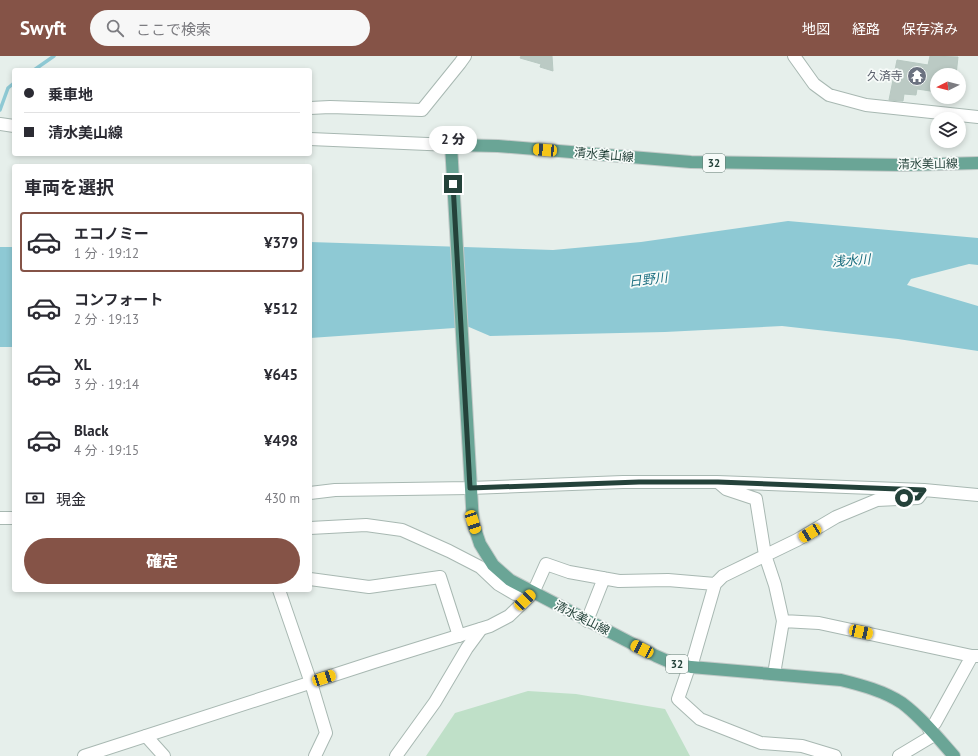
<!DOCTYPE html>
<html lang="ja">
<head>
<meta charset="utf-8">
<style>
  :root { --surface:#fff; --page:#f7f7f7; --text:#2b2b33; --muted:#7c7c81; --line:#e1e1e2; --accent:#855347 }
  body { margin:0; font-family:"PT Sans","Noto Sans JP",sans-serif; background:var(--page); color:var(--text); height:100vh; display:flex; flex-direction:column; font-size:15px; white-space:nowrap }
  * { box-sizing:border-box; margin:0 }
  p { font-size:13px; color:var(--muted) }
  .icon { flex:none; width:22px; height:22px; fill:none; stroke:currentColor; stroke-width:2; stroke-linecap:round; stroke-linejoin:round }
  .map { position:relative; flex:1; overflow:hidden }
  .drawer { position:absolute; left:12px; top:108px; width:300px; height:428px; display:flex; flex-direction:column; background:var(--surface); border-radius:4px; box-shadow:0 2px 6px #0003 }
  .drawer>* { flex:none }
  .banner { position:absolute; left:12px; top:12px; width:300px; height:88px; border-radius:4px; box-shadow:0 2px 6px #0003; display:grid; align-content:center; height:88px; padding:0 12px; background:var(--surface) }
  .needle { width:26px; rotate:264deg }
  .fabs { position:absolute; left:930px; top:12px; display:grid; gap:8px }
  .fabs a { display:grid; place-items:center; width:36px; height:36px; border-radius:50%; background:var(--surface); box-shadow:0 2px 6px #0003; font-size:20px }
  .end { position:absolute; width:18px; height:18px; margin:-9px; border:5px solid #24423a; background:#fff; box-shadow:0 0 0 2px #fff }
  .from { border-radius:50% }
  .bubble { position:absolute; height:28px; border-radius:14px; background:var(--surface); box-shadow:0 2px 6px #0003; font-size:13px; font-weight:800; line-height:28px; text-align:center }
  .car { position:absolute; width:12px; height:24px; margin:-12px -6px; border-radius:5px; box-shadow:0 0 3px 1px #0007; background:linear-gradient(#f5c518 24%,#345 0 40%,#f5c518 0 76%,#345 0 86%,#f5c518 0) }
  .banner b { display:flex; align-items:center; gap:14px; height:38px; font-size:15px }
  .banner b+b { border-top:1px solid var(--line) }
  .banner i { width:10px; height:10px; background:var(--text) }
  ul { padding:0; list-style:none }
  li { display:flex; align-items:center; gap:12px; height:60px; margin:0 8px 6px; padding:0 4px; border:2px solid transparent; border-radius:4px }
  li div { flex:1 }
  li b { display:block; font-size:15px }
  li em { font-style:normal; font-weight:800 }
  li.selected { border-color:var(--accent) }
  li>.icon { width:36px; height:36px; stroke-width:1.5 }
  h2 { padding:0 12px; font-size:18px; line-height:48px }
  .pay { display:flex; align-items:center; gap:10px; height:44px; padding:0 12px; font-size:15px }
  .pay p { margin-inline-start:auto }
  .cta { display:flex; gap:8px; margin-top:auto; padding:8px 12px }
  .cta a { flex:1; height:46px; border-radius:24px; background:var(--accent); color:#fff; font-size:16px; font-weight:800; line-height:46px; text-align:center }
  header { display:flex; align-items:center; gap:24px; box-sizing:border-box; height:56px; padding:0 20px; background:var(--accent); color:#fff }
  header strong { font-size:19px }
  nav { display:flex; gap:22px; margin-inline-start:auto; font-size:14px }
  .search { width:280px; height:36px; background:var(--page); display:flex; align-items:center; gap:10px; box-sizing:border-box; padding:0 14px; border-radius:22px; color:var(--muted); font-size:15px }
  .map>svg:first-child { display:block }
  .green { fill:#bfe0c8 }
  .water { fill:#8ec9d4 }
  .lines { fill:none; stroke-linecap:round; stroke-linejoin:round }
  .stream { stroke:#8ec9d4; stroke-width:3.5 }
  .building { fill:#bbcac4; stroke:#b8c9c2 }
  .minor-casing { stroke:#a8b8b2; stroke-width:14 }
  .tertiary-casing { stroke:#a8b8b2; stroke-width:14 }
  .primary-casing { stroke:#c2cac8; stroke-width:14 }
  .minor { stroke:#fff; stroke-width:12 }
  .tertiary { stroke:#fff; stroke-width:12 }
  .primary { stroke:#6aa596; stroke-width:12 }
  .route { stroke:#24423a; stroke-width:5 }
  .labels { text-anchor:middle; stroke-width:3.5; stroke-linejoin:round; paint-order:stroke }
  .shield { fill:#f7fbf9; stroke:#637a73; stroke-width:1 }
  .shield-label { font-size:11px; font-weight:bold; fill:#24423a }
  .worship-label { font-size:12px; fill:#5b616d; stroke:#f7fbf9; text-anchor:end }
  .street-label { font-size:12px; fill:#24423a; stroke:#f7fbf9 }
  .water-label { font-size:13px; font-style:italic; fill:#1c6f80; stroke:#f7fbf9 }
</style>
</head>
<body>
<header>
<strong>Swyft</strong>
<div class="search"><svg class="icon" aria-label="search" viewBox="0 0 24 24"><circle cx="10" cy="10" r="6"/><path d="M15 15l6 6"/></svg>ここで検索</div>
<nav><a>地図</a><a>経路</a><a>保存済み</a></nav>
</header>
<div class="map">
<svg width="978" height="700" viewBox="0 0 978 700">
  <rect width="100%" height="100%" fill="#e6efeb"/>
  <path class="green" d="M528,635L576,638L665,653L690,700H426L455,657Z"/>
  <path class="water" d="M788,165L978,182V209L969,208L911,223L907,229L978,250V295L898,283L782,270L665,276L490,280L469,271L310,282V186L553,194L641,186Z
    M0,191H14V291H0Z"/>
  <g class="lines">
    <path class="stream" d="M34,14L54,0
      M0,54L8,32L14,27"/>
  </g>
  <path class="building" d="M521,0H552L553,15L540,11L541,8L520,2Z
    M930,0L958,1L956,19H937V36L917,33L916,39L904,38L903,45L889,44L897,4L928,9Z"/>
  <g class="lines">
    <g class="minor-casing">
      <path id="minor" d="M794,0L814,28L829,39L866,49L978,61
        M310,52L330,51L422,54L460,7L465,0
        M719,427L726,433L756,443L765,499L775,529L783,565L819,567L972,600
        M310,437L335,434L470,432L623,426H717L924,434L978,439
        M0,462H14
        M310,472L366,469L402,474L449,495L480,511L498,528L515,538L533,537L546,508L569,516L619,525L668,524L715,528
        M310,523L369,531L440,521L459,580
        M279,534L311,627L326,677L315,700
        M587,565L604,522
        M691,611L715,528L723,520L797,484L836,461L877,444L918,442L924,434
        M688,614L678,643L700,663L761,687L802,690L835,700
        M774,618L783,565
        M929,673L935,667L972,600H978
        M146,680L164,700
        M396,700L435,646L467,592L481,573
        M899,700L934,679"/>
    </g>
    <g class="tertiary-casing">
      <path id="tertiary" d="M0,68L14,70
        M310,83L451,89
        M84,700L374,606L490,570L509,560L533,537"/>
    </g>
    <g class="primary-casing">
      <path id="primary" d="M954,700C938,682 922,662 902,647C884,635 861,629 841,624L691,611L672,607L656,600L510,524L493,509L480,488L473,467L451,89L498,90L691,106L904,109L978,107"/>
    </g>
    <use href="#minor" class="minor"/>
    <use href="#tertiary" class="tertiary"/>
    <use href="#primary" class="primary"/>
  </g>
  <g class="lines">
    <path class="route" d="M453,128L470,432L639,426H718L924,434L918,442H904"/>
  </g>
  <defs>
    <g id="temple-disc" transform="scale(1)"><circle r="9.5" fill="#6b7280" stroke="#f7fbf9"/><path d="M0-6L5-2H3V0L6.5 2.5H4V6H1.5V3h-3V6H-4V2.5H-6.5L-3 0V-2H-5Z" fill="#fff"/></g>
  </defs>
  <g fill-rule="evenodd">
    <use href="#temple-disc" x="917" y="20"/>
  </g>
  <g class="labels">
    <g class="shield">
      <rect x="703" y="98" width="22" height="18" rx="3"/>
      <rect x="666" y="599" width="22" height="18" rx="3"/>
    </g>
    <g class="shield-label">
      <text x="714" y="111">32</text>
      <text x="677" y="612">32</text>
    </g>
    <g class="worship-label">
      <text x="903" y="24">久済寺</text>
    </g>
    <g class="street-label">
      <text transform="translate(604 99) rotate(5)" y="4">清水美山線</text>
      <text transform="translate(928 108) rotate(-1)" y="4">清水美山線</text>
      <text transform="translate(582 562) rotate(27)" y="4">清水美山線</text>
    </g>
    <g class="water-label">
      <text transform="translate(851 204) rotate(-4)" y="5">浅水川</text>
      <text transform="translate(648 223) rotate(-7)" y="5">日野川</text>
    </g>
  </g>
</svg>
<div class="fabs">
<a><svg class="needle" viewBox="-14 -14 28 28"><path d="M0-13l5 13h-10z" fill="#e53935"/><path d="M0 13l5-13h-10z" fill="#7c7c81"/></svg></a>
<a><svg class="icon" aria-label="layers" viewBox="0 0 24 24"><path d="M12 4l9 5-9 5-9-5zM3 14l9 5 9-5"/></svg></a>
</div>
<i class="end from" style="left:904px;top:442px"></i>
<i class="end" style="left:453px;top:128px"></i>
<div class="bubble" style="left:429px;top:70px;width:48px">2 分</div>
<i class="car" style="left:545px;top:94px;rotate:274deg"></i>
<i class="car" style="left:473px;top:466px;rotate:162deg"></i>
<i class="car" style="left:810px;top:477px;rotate:239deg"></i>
<i class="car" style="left:525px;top:544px;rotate:46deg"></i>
<i class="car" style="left:861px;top:576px;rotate:102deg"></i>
<i class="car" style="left:642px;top:593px;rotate:297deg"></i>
<i class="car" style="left:324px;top:622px;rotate:72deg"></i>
<div class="banner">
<b><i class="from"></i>乗車地</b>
<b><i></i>清水美山線</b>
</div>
<section class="drawer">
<h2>車両を選択</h2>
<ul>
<li class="selected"><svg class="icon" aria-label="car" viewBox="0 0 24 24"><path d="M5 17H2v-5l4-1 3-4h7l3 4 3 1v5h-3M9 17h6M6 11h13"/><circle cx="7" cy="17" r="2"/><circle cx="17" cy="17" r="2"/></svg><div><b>エコノミー</b><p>1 分 · 19:12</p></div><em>¥379</em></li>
<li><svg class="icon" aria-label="car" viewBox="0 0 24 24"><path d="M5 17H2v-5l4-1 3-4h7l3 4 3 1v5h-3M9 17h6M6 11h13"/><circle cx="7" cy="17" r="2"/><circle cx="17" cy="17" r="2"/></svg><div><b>コンフォート</b><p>2 分 · 19:13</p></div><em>¥512</em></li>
<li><svg class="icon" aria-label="car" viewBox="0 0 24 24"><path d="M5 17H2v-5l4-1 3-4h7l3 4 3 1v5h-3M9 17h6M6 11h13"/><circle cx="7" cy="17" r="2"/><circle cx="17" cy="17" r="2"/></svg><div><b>XL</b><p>3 分 · 19:14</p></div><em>¥645</em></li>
<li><svg class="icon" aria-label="car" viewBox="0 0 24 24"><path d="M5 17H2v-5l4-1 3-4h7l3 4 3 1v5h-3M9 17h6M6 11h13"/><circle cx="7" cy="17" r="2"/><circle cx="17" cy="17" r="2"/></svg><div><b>Black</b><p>4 分 · 19:15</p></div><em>¥498</em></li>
</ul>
<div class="pay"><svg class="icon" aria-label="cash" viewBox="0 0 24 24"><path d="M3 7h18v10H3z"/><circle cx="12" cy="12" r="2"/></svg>現金<p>430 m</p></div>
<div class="cta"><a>確定</a></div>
</section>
</div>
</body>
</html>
